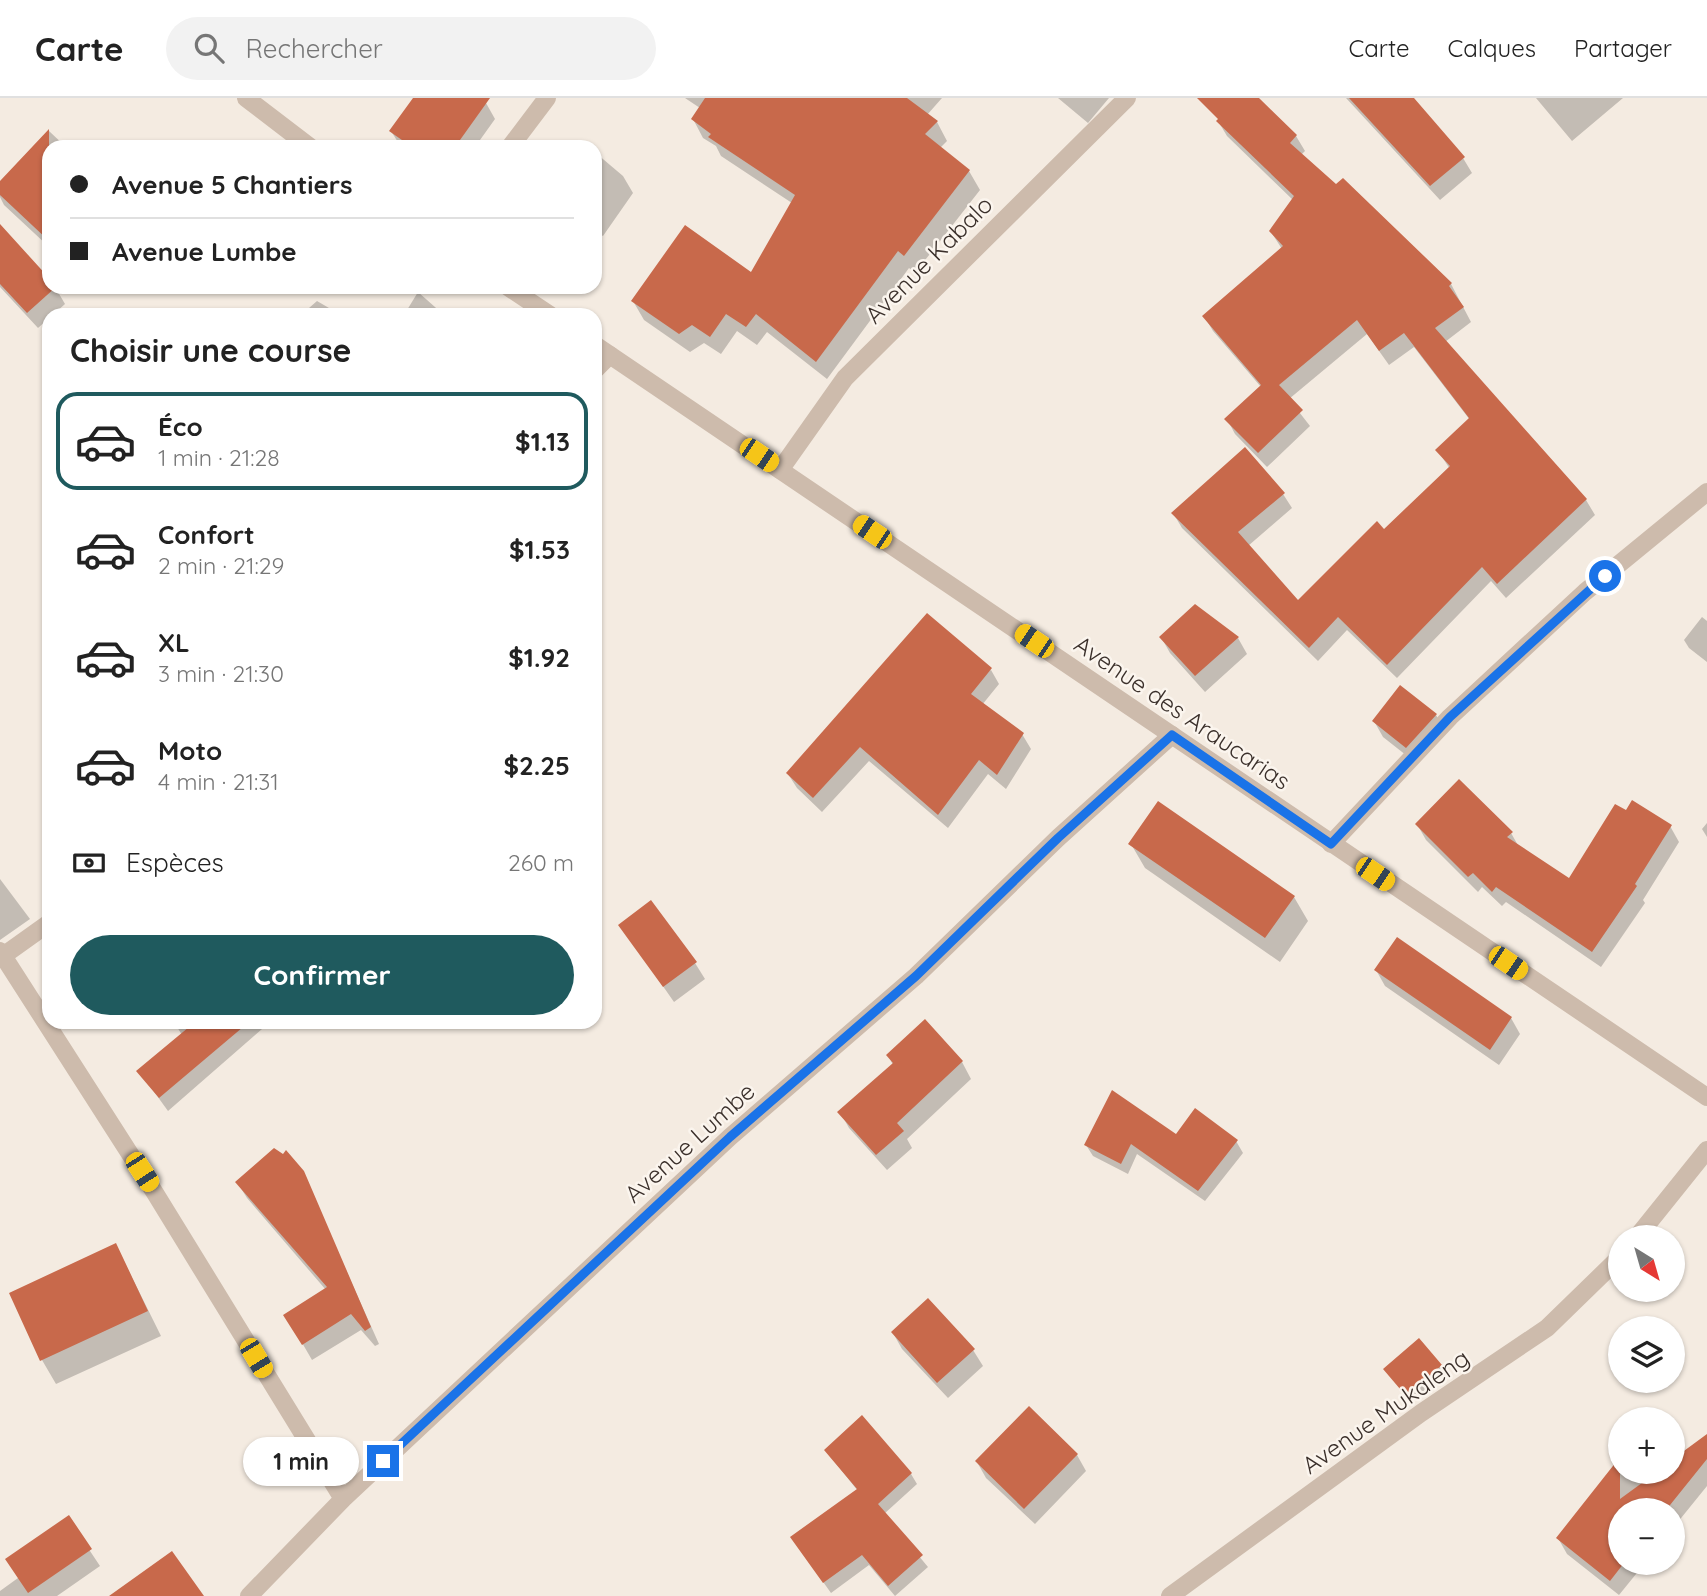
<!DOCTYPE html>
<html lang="fr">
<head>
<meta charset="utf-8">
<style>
  :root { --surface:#fff; --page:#f2f2f2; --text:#222; --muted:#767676; --line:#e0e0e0; --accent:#1f5a5e }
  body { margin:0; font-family:Quicksand,sans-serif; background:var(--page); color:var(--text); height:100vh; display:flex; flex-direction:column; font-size:26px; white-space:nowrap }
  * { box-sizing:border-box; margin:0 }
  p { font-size:23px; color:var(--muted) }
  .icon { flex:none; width:38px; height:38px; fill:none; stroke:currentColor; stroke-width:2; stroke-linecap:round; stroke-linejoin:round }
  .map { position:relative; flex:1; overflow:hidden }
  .drawer { position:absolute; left:42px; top:210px; width:560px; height:721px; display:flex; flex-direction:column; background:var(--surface); border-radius:21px; box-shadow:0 2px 5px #0004 }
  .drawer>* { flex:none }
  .guide { position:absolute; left:42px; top:42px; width:560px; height:154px; border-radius:21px; box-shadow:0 2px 5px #0004; display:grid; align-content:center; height:154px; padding:0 28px; background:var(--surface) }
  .needle { width:46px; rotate:143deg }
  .buttons { position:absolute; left:1608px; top:1127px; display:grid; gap:14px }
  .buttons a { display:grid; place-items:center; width:77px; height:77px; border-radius:50%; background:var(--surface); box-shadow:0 2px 5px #0004; font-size:35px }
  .end { position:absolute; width:32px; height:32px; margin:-16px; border:9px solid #1a73e8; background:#fff; box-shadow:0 0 0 4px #fff }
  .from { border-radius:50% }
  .bubble { position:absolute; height:49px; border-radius:24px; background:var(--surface); box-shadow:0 2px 5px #0004; font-size:23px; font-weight:700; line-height:49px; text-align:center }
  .car { position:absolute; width:21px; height:42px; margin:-21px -10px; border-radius:9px; box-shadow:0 0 5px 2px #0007; background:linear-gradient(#f5c518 24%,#345 0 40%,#f5c518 0 76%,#345 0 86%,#f5c518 0) }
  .guide b { display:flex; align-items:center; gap:24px; height:66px; font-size:26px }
  .guide b+b { border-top:2px solid var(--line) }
  .guide i { width:18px; height:18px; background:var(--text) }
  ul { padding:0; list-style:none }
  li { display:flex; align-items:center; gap:21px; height:98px; margin:0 14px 10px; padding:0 14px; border:4px solid transparent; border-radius:21px }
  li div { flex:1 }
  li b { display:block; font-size:26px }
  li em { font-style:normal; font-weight:700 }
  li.current { border-color:var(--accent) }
  li>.icon { width:63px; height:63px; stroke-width:1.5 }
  h2 { padding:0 28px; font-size:32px; line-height:84px }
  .pay { display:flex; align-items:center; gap:18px; height:77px; padding:0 28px; font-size:26px }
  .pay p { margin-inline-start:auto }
  .cta { display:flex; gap:14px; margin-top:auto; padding:14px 28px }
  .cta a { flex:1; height:80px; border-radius:42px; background:var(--accent); color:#fff; font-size:28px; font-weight:700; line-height:80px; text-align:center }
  header { display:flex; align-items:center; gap:42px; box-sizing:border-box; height:98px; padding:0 35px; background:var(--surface); border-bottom:2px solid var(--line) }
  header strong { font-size:33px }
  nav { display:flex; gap:38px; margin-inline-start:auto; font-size:24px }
  .search { width:490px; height:63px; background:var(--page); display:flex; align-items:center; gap:18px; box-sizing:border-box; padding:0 24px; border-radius:38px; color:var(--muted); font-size:26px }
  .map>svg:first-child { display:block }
  .shadow { fill:#0003 }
  .building { fill:#c8694b }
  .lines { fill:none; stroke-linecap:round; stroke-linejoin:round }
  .minor { stroke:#cdbbac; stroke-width:18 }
  .tertiary { stroke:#cdbbac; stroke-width:18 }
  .route { stroke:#1a73e8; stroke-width:9 }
  .labels { text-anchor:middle; stroke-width:5; stroke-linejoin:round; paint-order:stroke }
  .street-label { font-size:24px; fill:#3b302b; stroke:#fbf5ee }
</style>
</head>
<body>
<header>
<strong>Carte</strong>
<div class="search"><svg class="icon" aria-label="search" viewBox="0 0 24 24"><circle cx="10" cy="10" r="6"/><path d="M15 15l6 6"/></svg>Rechercher</div>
<nav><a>Carte</a><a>Calques</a><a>Partager</a></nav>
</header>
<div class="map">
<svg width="1707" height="1498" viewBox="0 0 1707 1498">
  <rect width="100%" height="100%" fill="#f4ebe1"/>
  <path class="shadow" d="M416,0H479L486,5L495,21L475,49H401L391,33Z
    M685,0H942L927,17L937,24L947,43L940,50L969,73L980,92L915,175L909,170L827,281L767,234L757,247L737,233L721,256L704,245L690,254L644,222L633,203L752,177L792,105L721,58L716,48L703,40L693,21L700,10Z
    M1058,0H1109L1088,25Z
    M1241,0H1256L1296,38L1305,53L1301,57L1451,186L1471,224L1445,244L1586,402L1595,417L1506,500L1491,483L1397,580L1347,532L1318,563L1182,430L1173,415L1283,396L1292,410L1248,448L1298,504L1384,433L1450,371L1438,353L1470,322L1414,249L1389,267L1367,236L1289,301L1310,328L1267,369L1235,336L1227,321L1261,289L1213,233L1204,218L1282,151L1271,134L1293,102L1227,38L1218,23Z
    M1346,0H1412L1463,60L1472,75L1440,102Z
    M1536,0H1623L1572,43Z
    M49,33L66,49H49L48,148L4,107L0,99V85Z
    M597,56L623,78L633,95L603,138L595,133Z
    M0,145L49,183V189H55L65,206L38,230L0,189Z
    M418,194L444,217H404Z
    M317,203L341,217H301Z
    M1702,519L1707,523V564L1689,550L1684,542Z
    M1161,539L1238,540L1247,556L1205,594L1170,555Z
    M991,572L999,586L982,607L1022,636L1031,651L1006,691L988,676L948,730L869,663L822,714L797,690L788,676Z
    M1436,617L1445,633L1416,665L1383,639L1374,623Z
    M1627,715L1670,728L1679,744L1643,802L1645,805L1601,869L1506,804L1502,808L1482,789L1478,794L1426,742L1417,726L1511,735L1519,749L1570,783Z
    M1707,725V739L1702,731Z
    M1131,746L1294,799L1308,823L1280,864L1145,770Z
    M0,781L30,821L0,842Z
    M621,828L695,865L705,881L674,904Z
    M1376,872L1511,920L1520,936L1499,967L1385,888Z
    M174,924H270L168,1013L139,973L182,937Z
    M925,924L962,964L971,981L907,1041L912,1050L887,1072L849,1030L840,1014L893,967L888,957Z
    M1176,1038L1236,1043L1243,1055L1205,1103L1137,1056L1128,1076L1093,1058L1086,1047Z
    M302,1074L379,1246L375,1248L361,1232L312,1262L286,1217L326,1192L247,1100L237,1084Z
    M116,1147L161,1238L56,1286L42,1262Z
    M893,1235L973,1252L983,1268L948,1300L902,1251Z
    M1440,1268L1445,1276L1411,1304L1385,1271Z
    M1707,1338V1388L1673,1430V1412H1620V1465H1645L1619,1497L1567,1456L1558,1440L1620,1362V1374H1648L1653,1378L1660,1374H1673V1364Z
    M826,1353L911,1376L917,1386L884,1416L928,1469L895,1498L869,1467L831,1495L799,1450L858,1393Z
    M1077,1357L1086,1373L1035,1426L986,1380L977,1364Z
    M68,1420L100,1468L57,1498H0V1493L18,1480Z"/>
  <path class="building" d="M413,0H490L455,49H412L389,33Z
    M705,0H907L938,23L925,36L970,72L904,158L898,153L816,264L756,216L746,229L726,216L710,239L692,227L679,236L631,203L685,127L751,174L795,97L708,39L711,36L691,21Z
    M1197,0H1259L1297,37L1290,45L1336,86L1343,80L1452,185L1449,188L1464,209L1435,230L1587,401L1497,486L1482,469L1387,567L1338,519L1309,550L1171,415L1245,349L1285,395L1238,434L1298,502L1377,423L1384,431L1450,368L1435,352L1469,320L1404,235L1379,253L1357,222L1279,287L1303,312L1258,355L1224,321L1261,287L1202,218L1283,148L1269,133L1294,98L1216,23L1218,21Z
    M1349,0H1414L1465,59L1430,88Z
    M49,31V143L0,97V83Z
    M0,126L49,180V189H56L27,215L0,186Z
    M1195,506L1239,539L1195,578L1159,539Z
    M927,515L992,570L971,596L1024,635L997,677L979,662L938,717L860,649L813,700L786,675Z
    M1400,587L1437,616L1406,650L1372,623Z
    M1459,681L1513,734L1507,739L1569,780L1615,706L1626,712L1632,702L1672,727L1635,786L1637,788L1592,854L1496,789L1492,794L1473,775L1468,779L1415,726Z
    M1158,703L1295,798L1265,840L1128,746Z
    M651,802L697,864L663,889L618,827Z
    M1397,839L1512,919L1490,952L1374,872Z
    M925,921L963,963L897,1025L904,1033L876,1057L837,1014L893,965L886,957Z
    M195,924H249L159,1000L136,973Z
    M1112,992L1176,1036L1195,1010L1238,1042L1198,1093L1131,1046L1121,1066L1084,1047Z
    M274,1050L283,1056L286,1052L304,1073L371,1229L365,1233L351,1216L302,1247L283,1217L327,1189L235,1084Z
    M116,1145L148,1213L40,1263L9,1195Z
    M928,1200L975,1251L937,1285L891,1234Z
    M1419,1240L1442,1267L1406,1298L1383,1271Z
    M1029,1308L1078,1356L1024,1411L975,1363Z
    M862,1317L912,1375L878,1406L923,1457L888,1488L862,1457L823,1485L790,1439L857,1391L824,1352Z
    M1707,1336V1361L1666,1412H1620V1465H1624L1610,1483L1556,1440L1620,1359V1401L1657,1374H1673V1361Z
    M69,1417L92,1451L28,1495L5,1461Z
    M172,1453L204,1498H109Z"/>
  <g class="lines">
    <path class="minor" d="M510,49L547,0
      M595,272L610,257
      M780,372L845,280L1127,0
      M1331,746L1450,619L1585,494L1707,394
      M0,853L155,1095L343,1401
      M0,860L49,825
      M1637,1139L1707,1052
      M249,1498L343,1401L730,1039L916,878L1058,740L1172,637
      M1170,1498L1421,1315L1547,1230L1620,1159"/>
    <path class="tertiary" d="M246,0L310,49
      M508,189L550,217
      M595,247L1707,999"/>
  </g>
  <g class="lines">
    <path class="route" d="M383,1363L730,1039L916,878L1058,740L1172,637L1331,746L1450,619L1605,478"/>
  </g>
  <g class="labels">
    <g class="street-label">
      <text transform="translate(929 162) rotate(-45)" y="8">Avenue Kabalo</text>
      <text transform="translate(1182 615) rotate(34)" y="8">Avenue des Araucarias</text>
      <text transform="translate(690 1045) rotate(-42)" y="8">Avenue Lumbe</text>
      <text transform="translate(1386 1314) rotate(-35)" y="8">Avenue Mukaleng</text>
    </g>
  </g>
</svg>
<div class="buttons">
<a><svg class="needle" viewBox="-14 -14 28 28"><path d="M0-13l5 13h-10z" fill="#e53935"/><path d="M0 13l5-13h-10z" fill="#767676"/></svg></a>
<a><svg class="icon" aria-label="layers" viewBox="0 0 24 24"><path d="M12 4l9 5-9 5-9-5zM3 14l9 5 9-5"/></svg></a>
<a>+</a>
<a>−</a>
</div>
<i class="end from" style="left:1605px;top:478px"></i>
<i class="end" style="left:383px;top:1363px"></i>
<div class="bubble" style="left:243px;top:1339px;width:116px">1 min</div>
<i class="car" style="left:759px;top:357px;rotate:124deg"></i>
<i class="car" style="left:872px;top:434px;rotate:304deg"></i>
<i class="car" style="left:1034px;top:543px;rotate:304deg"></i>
<i class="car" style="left:1375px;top:776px;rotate:124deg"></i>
<i class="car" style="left:1508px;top:865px;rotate:124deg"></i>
<i class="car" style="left:142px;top:1074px;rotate:147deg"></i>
<i class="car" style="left:256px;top:1260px;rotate:149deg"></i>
<div class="guide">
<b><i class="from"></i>Avenue 5 Chantiers</b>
<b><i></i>Avenue Lumbe</b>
</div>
<section class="drawer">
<h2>Choisir une course</h2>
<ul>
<li class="current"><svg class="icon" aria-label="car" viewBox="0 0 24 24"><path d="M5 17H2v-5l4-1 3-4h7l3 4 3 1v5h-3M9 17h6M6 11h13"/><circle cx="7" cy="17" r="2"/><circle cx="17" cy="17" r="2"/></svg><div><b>Éco</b><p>1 min · 21:28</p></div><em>$1.13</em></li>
<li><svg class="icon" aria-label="car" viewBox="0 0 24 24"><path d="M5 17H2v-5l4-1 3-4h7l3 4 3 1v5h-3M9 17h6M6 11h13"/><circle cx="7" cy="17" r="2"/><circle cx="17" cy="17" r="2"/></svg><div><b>Confort</b><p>2 min · 21:29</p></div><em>$1.53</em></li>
<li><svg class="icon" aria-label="car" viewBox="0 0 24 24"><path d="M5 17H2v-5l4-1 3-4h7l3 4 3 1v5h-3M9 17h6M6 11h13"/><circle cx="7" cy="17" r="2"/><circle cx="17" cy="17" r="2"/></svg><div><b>XL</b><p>3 min · 21:30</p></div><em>$1.92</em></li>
<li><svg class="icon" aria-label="car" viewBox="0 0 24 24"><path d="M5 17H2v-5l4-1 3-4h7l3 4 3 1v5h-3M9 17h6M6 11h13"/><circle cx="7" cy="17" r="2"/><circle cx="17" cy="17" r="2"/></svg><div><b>Moto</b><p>4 min · 21:31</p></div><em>$2.25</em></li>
</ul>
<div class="pay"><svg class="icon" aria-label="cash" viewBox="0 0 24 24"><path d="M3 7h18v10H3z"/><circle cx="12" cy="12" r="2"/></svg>Espèces<p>260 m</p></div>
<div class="cta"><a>Confirmer</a></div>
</section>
</div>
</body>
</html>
